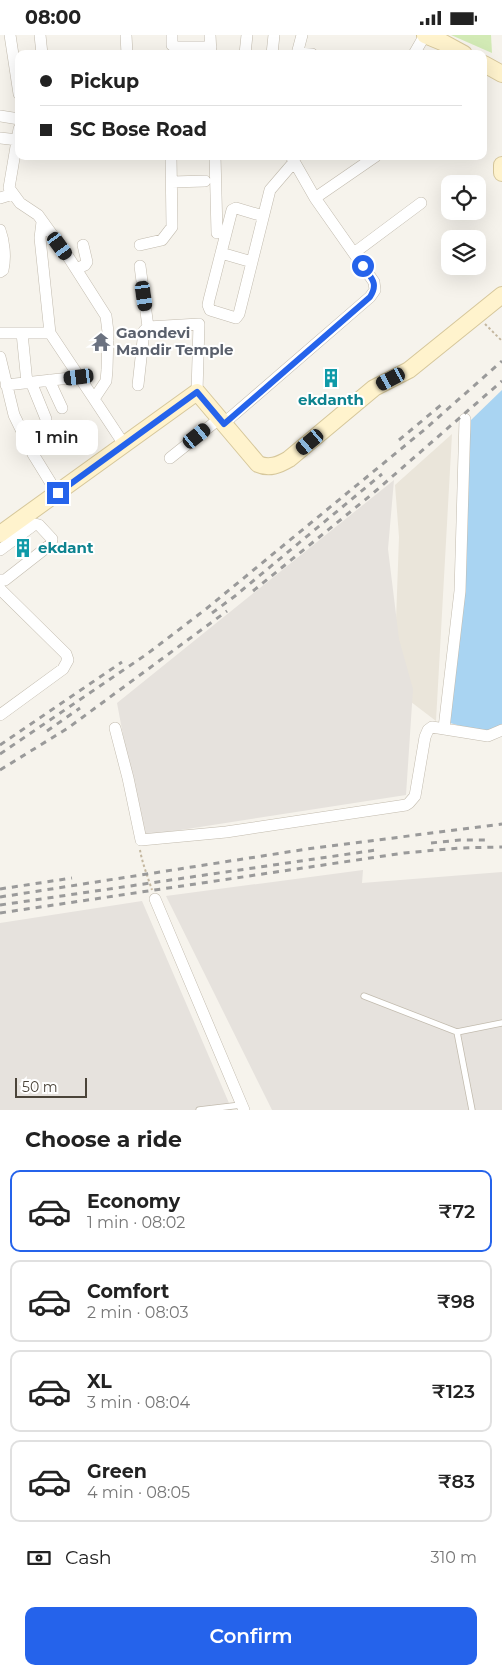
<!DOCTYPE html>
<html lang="en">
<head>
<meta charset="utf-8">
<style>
  :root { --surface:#fff; --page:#f2f2f2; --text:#222; --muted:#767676; --line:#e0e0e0; --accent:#2563eb }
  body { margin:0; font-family:Montserrat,sans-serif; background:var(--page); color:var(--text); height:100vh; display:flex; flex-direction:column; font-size:19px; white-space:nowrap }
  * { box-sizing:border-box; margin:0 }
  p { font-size:16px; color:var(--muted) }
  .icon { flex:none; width:28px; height:28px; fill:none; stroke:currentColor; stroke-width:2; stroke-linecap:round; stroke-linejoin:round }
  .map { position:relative; height:1075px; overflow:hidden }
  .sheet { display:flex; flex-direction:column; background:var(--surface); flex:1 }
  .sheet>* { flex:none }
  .top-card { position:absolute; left:15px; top:15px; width:472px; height:110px; border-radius:10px; box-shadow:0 5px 20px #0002; display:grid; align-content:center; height:110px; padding:0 25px; background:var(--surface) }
  .controls { position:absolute; left:441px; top:140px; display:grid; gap:10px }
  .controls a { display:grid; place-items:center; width:45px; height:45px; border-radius:10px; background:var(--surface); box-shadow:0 5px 20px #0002; font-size:25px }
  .scale { position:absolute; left:15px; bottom:12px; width:72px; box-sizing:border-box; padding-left:5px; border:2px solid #4b4439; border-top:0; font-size:14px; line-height:18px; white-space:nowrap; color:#4b4439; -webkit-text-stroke:4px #fff; paint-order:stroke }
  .end { position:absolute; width:22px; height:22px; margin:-11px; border:6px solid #2563eb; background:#fff; box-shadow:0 0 0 2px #fff }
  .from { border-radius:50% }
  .bubble { position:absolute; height:35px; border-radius:10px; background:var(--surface); box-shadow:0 5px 20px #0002; font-size:16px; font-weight:600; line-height:35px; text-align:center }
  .car { position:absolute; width:15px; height:30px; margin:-15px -8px; border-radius:6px; box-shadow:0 0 4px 1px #0007; background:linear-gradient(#222 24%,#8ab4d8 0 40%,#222 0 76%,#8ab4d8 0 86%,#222 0) }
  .top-card b { display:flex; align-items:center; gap:18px; height:48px; font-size:19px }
  .top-card b+b { border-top:1px solid var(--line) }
  .top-card i { width:12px; height:12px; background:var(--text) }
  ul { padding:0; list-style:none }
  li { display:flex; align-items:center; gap:15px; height:82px; margin:0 10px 8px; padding:0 15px; border:2px solid var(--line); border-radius:10px }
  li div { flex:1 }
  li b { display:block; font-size:19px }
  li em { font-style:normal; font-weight:600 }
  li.current { border-color:var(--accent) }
  li>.icon { width:45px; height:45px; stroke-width:1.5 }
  h2 { padding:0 25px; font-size:22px; line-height:60px }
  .pay { display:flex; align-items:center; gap:12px; height:55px; padding:0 25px; font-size:19px }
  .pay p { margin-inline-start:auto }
  .primary-button { display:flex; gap:10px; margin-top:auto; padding:10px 25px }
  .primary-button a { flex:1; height:58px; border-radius:10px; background:var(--accent); color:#fff; font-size:20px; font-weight:600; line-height:58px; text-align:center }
  .status { display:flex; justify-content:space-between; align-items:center; height:35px; padding:0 25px; background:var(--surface); direction:ltr }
  .status svg { height:14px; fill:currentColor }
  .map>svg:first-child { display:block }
  .residential { fill:#eae5da }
  .industrial { fill:#e6e2dd }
  .green { fill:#d2eab5 }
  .water { fill:#a9d4f2 }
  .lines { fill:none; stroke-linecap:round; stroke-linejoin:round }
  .lane-casing { stroke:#c2bbae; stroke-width:7 }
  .street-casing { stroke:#c2bbae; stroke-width:12 }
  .secondary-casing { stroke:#d6c79b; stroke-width:18 }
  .path { stroke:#c4b79f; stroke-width:2; stroke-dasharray:2.5 2.5; stroke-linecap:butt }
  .lane { stroke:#fff; stroke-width:5.5 }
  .street { stroke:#fff; stroke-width:11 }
  .secondary { stroke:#fff3cd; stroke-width:16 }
  .rail { stroke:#9a9a9a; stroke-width:3; stroke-dasharray:6 6; stroke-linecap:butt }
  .route { stroke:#2563eb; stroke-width:6 }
  .labels { text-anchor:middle; stroke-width:4; stroke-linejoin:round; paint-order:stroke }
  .worship-label { font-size:15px; font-weight:bold; fill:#5b616d; stroke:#fff; text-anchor:start }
  .culture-label { font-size:15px; font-weight:bold; fill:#0d838f; stroke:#fff }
</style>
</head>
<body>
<div class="status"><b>08:00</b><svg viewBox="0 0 49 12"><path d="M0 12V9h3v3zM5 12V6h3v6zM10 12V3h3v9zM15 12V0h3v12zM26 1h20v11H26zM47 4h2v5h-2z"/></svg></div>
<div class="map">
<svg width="502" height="1075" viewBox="0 0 502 1075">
  <rect width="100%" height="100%" fill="#f6f3ec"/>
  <path class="residential" d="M452,399L436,686L402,660L395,613L399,502L395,450Z"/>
  <path class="industrial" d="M394,445L388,514L399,604L413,654L406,760L142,801L117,668Z
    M363,835L362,848L502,837V1075H272L166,861Z
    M142,866L232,1075H0V888Z"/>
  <path class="green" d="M451,0H491L492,18Z"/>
  <path class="water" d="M502,355V689L486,698L450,688L471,385Z"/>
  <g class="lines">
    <g class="lane-casing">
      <path id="lane" d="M364,961L457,997L472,1075
        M457,997L502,988
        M199,1075L241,1070"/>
    </g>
    <g class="street-casing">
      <path id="street" d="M10,0L19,59
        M40,0L42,19
        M126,0L127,19
        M172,0V10L176,12H211
        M210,0L211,19
        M297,18L312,19
        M245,19L247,0
        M272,19L274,0
        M297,19L302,0
        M414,19L425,0
        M0,81L19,84
        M19,94L9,153L20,168L38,180L69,223L106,281L108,297L107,335L106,346L94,364L125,411
        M0,103L18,105
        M215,121L217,198
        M291,121L315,163
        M172,147L205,146
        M0,163L13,159
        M263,181L236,173L232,175L209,265L208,270L210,275L236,283L239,279L270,155L294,127
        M42,187L40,203L50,298L94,364
        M0,195C4,206 6,222 3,235L0,237
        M140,210L162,205L172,192L171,121
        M221,218L252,227
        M354,218L421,168
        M76,234L85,230L87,227L83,210
        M148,292L199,289L197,357
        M0,298H50
        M22,298L27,348
        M0,322L14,380L33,419L57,458
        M49,345L62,373
        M31,347L46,384
        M6,350L79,342
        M138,350L144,296L148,292L140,231
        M223,389L370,262L375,255L374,247L315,163L376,121
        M170,423L219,384
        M0,515L35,489L39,490L52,504L51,509L5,545H0
        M0,554L66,619L68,625L63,634L0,680
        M115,693L128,743L141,805L226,797L406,770L409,768L415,761L425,702L428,695L432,692L488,701L502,695
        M444,693L460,556L465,384
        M155,864L244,1075"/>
    </g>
    <g class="secondary-casing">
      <path id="secondary" d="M425,0L442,7L464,19
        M484,29L502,39
        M502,130V138
        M0,499L197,357L258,429C269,434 279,430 289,424L374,353L409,335L502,260"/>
    </g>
    <path class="path" d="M485,289L502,306
      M140,815C142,827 148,843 152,855"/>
    <use href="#lane" class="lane"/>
    <use href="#street" class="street"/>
    <use href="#secondary" class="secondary"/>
    <path class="rail" d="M399,405L441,370
      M253,556L371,460L502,346
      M212,578L235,561L382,439
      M47,696L80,673
      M0,710L122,627
      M0,719L147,619L206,574L424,395L502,326
      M0,735L68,693L227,576
      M431,808L460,805H485
      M0,854L72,843
      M0,862L307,814L502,789
      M0,870L376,815
      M0,878L404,818L459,813L502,812"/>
  </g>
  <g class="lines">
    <path class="route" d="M58,458L197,357L224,389L370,262C379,248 371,243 363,231"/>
  </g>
  <defs>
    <g id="temple-bare" transform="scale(1.5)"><path d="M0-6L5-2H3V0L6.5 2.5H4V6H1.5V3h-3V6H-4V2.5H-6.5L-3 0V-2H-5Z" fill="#6b7280" stroke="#fff" stroke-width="2.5" paint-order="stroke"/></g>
    <g id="building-bare" transform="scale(1.5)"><path d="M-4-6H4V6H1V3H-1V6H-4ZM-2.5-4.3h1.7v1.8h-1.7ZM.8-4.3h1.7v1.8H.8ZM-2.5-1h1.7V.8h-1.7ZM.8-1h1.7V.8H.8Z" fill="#0f9aa8" stroke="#fff" stroke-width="2.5" paint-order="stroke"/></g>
  </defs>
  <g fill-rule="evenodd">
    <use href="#temple-bare" x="101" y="307"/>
    <use href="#building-bare" x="331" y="343"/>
    <use href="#building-bare" x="23" y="513"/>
  </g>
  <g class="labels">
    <g class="worship-label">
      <text x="116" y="303">Gaondevi<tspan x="116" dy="17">Mandir Temple</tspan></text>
    </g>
    <g class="culture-label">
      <text x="331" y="370">ekdanth</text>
      <text x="38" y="518" text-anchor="start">ekdant</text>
    </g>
  </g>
</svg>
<div class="controls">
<a><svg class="icon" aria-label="locate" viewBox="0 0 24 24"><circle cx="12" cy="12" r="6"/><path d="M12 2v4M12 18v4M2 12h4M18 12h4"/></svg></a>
<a><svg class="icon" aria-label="layers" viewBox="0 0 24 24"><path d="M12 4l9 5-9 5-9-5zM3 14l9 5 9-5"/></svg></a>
</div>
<div class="scale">50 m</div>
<i class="end from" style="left:363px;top:231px"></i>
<i class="end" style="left:58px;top:458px"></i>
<div class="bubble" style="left:16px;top:385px;width:82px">1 min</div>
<i class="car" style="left:60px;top:211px;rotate:144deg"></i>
<i class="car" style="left:144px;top:261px;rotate:172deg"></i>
<i class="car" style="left:79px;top:342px;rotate:263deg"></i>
<i class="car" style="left:391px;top:344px;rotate:242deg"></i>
<i class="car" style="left:197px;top:401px;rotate:51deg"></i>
<i class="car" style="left:310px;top:407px;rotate:230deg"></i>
<div class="top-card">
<b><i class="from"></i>Pickup</b>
<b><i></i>SC Bose Road</b>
</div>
</div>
<section class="sheet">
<h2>Choose a ride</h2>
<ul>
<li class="current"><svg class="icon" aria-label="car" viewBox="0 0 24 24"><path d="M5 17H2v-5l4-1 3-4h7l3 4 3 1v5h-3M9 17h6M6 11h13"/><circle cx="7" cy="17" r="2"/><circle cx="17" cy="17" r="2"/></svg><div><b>Economy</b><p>1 min · 08:02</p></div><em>₹72</em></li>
<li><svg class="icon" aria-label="car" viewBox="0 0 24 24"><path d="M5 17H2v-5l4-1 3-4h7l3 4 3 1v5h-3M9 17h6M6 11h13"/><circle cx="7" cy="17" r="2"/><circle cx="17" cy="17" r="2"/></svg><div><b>Comfort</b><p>2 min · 08:03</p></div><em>₹98</em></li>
<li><svg class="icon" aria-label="car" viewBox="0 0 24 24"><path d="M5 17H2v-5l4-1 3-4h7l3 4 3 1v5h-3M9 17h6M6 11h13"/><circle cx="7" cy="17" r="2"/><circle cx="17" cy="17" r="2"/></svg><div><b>XL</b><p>3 min · 08:04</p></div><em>₹123</em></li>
<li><svg class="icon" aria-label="car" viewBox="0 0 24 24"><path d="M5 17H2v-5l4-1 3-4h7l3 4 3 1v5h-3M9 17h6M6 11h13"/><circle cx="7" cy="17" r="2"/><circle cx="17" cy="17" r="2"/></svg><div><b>Green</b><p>4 min · 08:05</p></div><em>₹83</em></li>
</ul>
<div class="pay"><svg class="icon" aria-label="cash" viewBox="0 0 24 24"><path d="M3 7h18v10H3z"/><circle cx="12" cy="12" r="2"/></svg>Cash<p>310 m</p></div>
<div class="primary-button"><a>Confirm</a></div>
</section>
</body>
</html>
